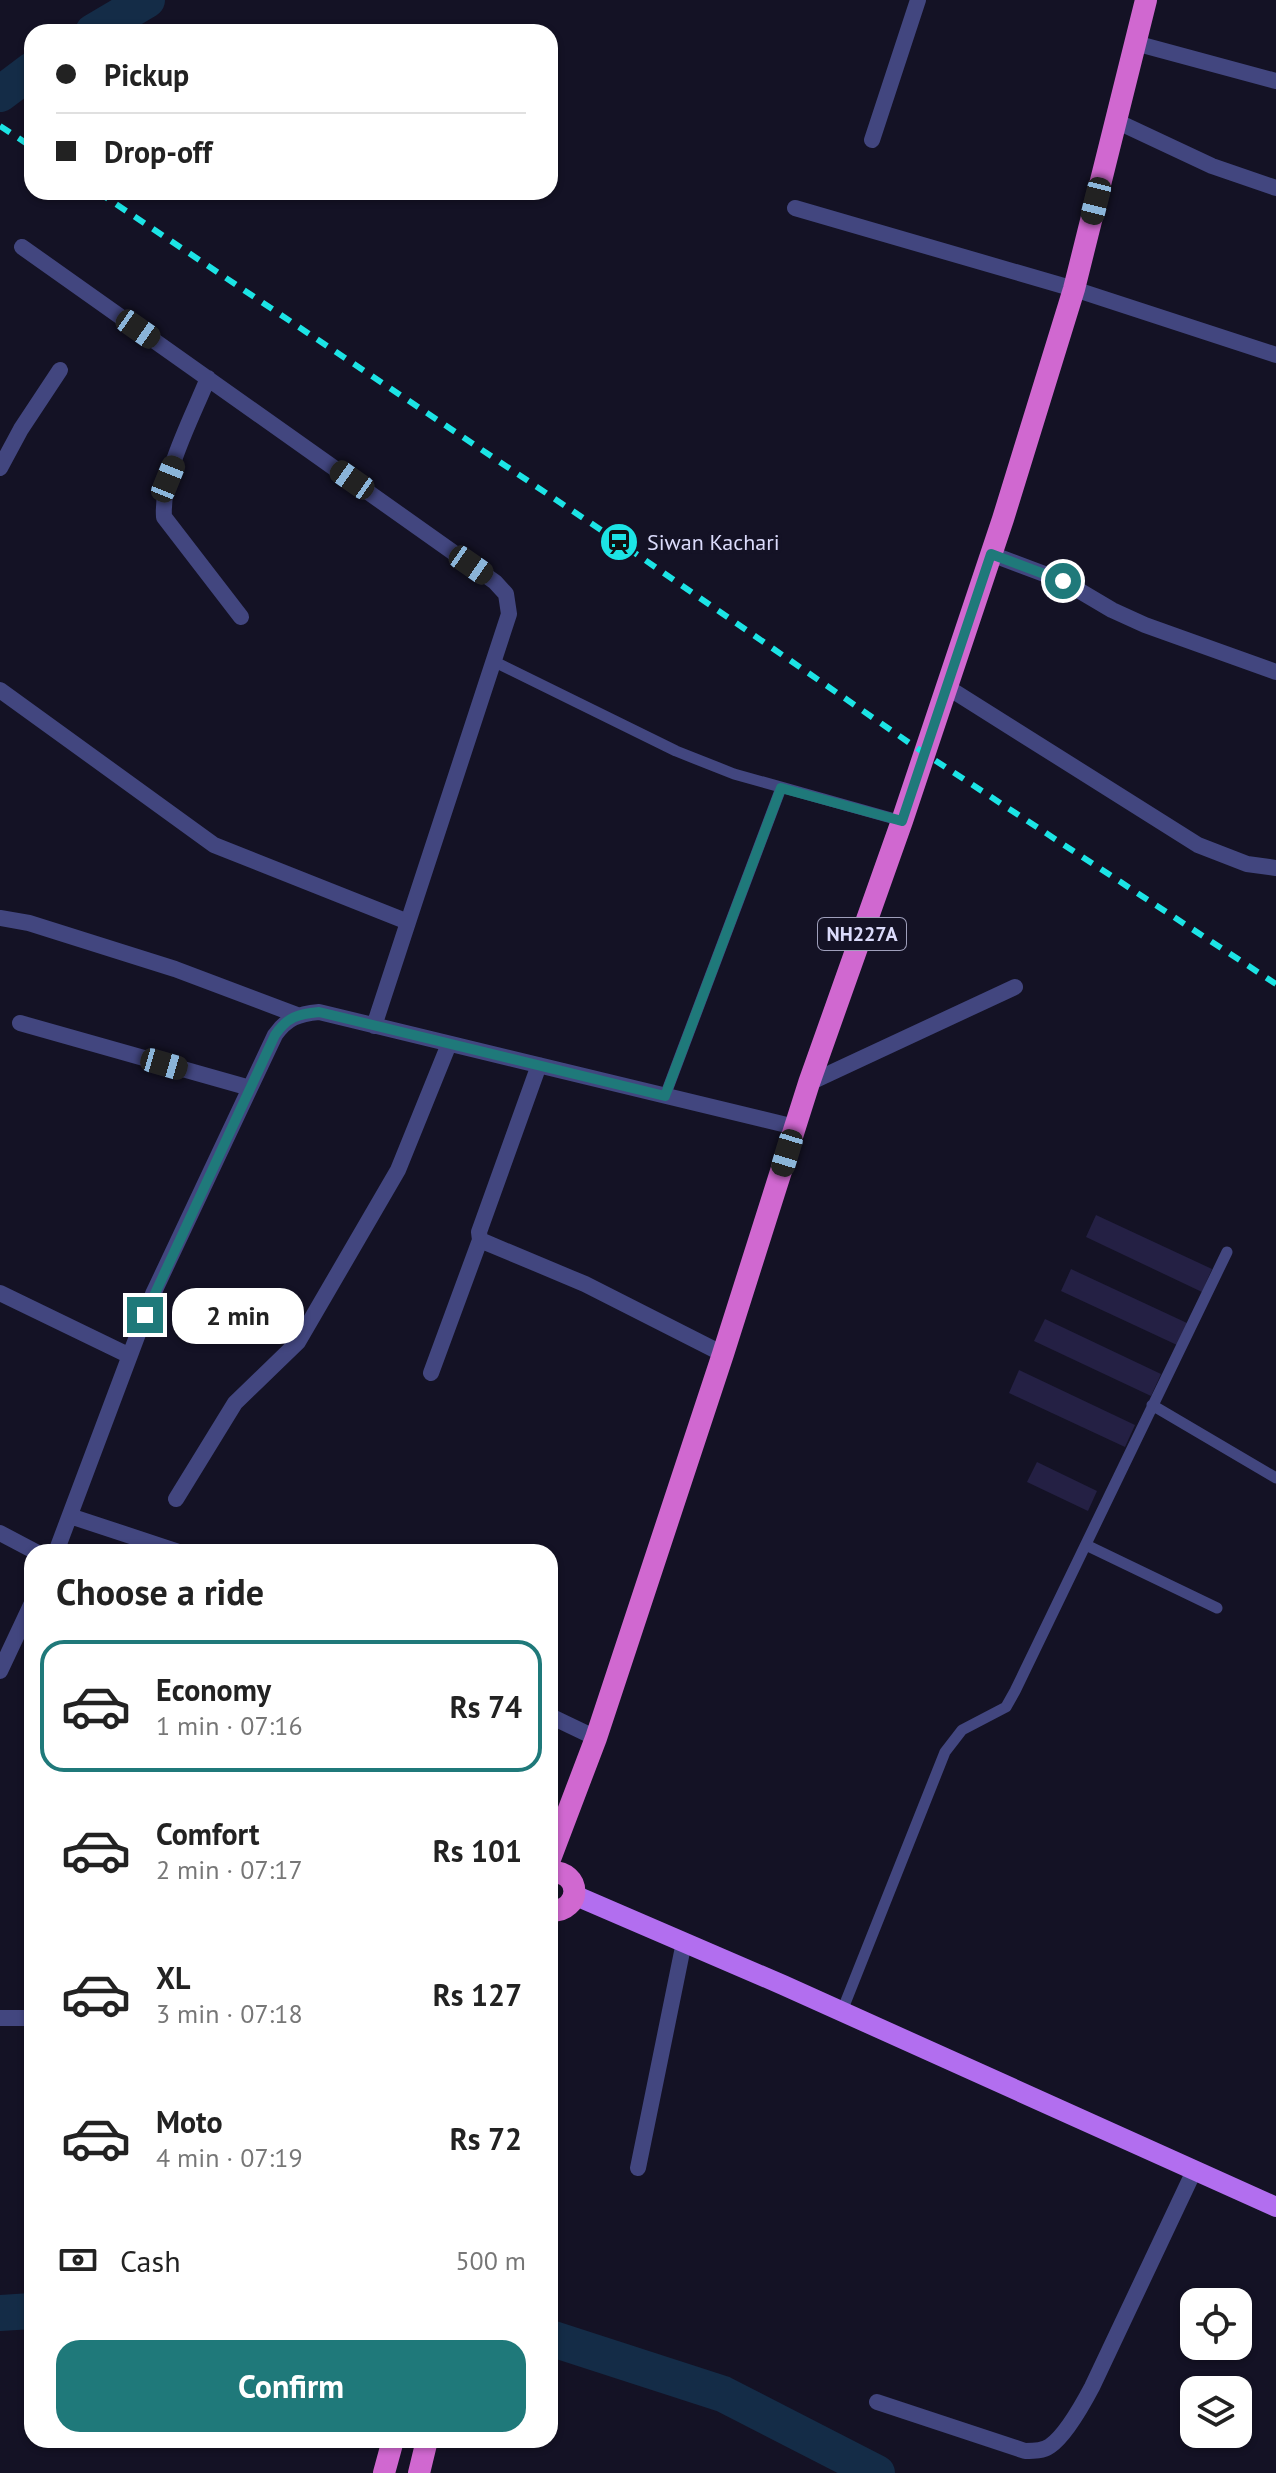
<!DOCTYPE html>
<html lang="en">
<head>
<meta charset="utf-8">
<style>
  :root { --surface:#fff; --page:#f6f6f6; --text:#222; --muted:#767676; --line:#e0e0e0; --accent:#1f797a }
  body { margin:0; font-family:"PT Sans",sans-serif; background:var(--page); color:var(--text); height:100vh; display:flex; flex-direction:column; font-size:30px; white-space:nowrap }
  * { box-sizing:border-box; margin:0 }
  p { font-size:26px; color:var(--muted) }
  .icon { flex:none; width:44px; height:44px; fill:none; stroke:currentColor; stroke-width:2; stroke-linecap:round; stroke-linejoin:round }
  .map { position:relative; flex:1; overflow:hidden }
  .drawer { position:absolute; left:24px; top:1544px; width:534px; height:904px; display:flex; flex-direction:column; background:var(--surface); border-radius:24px; box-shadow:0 2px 6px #0004 }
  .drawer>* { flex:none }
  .banner { position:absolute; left:24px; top:24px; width:534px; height:176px; border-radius:24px; box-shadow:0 2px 6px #0004; display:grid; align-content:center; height:176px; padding:0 32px; background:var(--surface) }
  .tools { position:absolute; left:1180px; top:2288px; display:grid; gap:16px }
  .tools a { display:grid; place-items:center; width:72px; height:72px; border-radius:16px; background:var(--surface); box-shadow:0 2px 6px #0004; font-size:40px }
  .end { position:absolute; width:36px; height:36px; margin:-18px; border:10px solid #1f797a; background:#fff; box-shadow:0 0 0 4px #fff }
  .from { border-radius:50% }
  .bubble { position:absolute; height:56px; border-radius:24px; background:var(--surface); box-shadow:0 2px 6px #0004; font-size:26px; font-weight:800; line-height:56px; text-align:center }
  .car { position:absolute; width:24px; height:48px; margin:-24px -12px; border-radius:10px; box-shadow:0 0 6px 2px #0007; background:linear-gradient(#222 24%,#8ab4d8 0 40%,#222 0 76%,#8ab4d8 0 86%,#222 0) }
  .banner b { display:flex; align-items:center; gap:28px; height:76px; font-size:30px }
  .banner b+b { border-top:2px solid var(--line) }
  .banner i { width:20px; height:20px; background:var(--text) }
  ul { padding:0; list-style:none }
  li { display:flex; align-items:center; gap:24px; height:132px; margin:0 16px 12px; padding:0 16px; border:4px solid transparent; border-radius:24px }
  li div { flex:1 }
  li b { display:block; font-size:30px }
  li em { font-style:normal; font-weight:800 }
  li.selected { border-color:var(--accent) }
  li>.icon { width:72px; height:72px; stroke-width:1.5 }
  h2 { padding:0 32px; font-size:36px; line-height:96px }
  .pay { display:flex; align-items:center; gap:20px; height:88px; padding:0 32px; font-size:30px }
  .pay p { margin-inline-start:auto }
  .primary-button { display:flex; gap:16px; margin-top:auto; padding:16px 32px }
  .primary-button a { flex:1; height:92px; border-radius:24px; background:var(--accent); color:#fff; font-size:32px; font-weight:800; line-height:92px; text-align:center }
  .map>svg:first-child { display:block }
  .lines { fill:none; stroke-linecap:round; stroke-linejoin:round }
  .river { stroke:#142c47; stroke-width:36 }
  .building { fill:#242044 }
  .service { stroke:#42467f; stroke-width:11 }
  .minor { stroke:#42467f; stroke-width:16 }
  .primary { stroke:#b26eef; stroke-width:20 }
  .trunk { stroke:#d068d0; stroke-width:22 }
  .rail { stroke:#1ce4e5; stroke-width:6; stroke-dasharray:12 10; stroke-linecap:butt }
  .route { stroke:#1f797a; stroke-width:10 }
  .labels { text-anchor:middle; stroke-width:7; stroke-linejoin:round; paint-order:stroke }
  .shield { fill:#141225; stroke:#9f9fbb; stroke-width:2 }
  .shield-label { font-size:20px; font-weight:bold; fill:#dbdbfb }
  .poi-label { font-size:22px; fill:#dbdbfb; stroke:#141225; text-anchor:start }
</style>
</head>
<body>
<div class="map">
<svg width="1276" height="2473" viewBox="0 0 1276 2473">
  <rect width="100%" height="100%" fill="#141225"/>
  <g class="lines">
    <path class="river" d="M93,32L147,0
      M0,94L32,70
      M0,2313L32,2311
      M550,2338L723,2394L877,2473"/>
  </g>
  <path class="building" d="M1096,1215L1212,1269L1202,1292L1086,1237Z
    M1071,1269L1187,1323L1177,1345L1061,1291Z
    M1045,1319L1161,1374L1151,1396L1034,1341Z
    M1019,1370L1135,1425L1125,1447L1009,1393Z
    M1037,1462L1097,1491L1088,1511L1027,1482Z"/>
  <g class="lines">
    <path class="service" d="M493,661L676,751L734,774L902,821
      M665,1096L781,788
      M1152,1405L1276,1478
      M1086,1545L1217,1608
      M842,2011L945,1752L962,1730L1006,1707L1015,1691L1227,1252"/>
    <path class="minor" d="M1135,43L1276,81
      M1116,121L1212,166L1276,188
      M872,140L918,0
      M795,208L1074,289L1276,355
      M22,247L495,582L506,594L509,614L374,1026
      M208,378C192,418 161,475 164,517L241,617
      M0,468L21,429L60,370
      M991,554L1063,581L1112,610L1145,625L1276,672
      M947,687L1198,845L1247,864L1276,868
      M0,690L214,845L408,922
      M0,918L29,923L175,969L297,1015
      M20,1023L250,1088
      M539,1065L479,1232L480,1240L585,1284L723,1354
      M809,1083L1015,987
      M0,1293L128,1355
      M431,1373L480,1240
      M176,1499L235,1403L298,1342L398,1170L449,1044
      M70,1516L179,1552
      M0,1533L36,1552
      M56,1552L153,1294L275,1035C287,1018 298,1014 319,1012L795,1127
      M0,1671L32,1603
      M550,1716L596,1738
      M0,2018H32
      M638,2168L684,1942
      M877,2402L1025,2451C1034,2451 1043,2451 1050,2446C1066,2435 1083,2404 1092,2387L1194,2171"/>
    <path class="primary" d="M574,1895L783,1985L1276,2207"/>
    <path class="trunk" d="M550,1859L596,1738L723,1354L809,1083L902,821L1003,519L1074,289L1146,0
      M550,1872C582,1870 583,1912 550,1911
      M384,2473L393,2440
      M419,2473L427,2440"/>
    <path class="rail" d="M0,126L32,147
      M98,192L619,542L924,753L1276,984"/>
  </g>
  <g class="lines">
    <path class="route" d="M145,1315L275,1035C287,1017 298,1014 319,1012L665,1096L781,788L902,821L991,554L1063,581"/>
  </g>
  <defs>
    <g id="station-disc" transform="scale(2)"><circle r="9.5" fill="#1ce4e5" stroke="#141225"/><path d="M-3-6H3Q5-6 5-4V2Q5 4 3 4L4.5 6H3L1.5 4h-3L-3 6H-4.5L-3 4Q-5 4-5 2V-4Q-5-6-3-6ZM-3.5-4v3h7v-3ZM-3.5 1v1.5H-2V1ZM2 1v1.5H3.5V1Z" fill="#111"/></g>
  </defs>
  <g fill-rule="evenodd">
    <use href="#station-disc" x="619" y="542"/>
  </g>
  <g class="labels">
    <rect class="shield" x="818" y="918" width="88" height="32" rx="6"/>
    <g class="shield-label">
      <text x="862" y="941">NH227A</text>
    </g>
    <g class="poi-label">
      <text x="647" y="550">Siwan Kachari</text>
    </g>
  </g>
</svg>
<div class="tools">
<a><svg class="icon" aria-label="locate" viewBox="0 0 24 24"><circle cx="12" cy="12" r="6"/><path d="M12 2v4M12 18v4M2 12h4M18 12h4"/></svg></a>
<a><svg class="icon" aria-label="layers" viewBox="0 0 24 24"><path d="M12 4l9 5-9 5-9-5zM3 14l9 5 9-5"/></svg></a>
</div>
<i class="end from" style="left:1063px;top:581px"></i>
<i class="end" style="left:145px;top:1315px"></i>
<div class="bubble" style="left:172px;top:1288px;width:132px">2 min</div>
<i class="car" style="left:1096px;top:201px;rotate:194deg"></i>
<i class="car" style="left:138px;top:329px;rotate:125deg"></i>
<i class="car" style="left:168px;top:479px;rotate:22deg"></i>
<i class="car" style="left:352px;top:480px;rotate:305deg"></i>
<i class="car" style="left:471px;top:565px;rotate:125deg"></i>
<i class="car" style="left:164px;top:1064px;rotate:106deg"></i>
<i class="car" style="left:787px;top:1153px;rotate:197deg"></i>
<div class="banner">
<b><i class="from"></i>Pickup</b>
<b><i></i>Drop-off</b>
</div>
<section class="drawer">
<h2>Choose a ride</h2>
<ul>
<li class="selected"><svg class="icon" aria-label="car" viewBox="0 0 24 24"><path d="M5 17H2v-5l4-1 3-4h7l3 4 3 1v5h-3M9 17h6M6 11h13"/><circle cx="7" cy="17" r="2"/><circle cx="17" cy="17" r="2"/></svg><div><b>Economy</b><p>1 min · 07:16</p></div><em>Rs 74</em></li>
<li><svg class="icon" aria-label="car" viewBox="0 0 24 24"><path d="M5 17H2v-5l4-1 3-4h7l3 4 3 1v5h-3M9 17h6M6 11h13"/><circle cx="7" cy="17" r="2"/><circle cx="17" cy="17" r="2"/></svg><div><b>Comfort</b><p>2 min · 07:17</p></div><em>Rs 101</em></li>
<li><svg class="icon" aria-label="car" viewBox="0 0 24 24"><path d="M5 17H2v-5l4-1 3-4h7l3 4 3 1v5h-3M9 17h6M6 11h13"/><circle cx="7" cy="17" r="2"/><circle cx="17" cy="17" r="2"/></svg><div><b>XL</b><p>3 min · 07:18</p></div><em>Rs 127</em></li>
<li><svg class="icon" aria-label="car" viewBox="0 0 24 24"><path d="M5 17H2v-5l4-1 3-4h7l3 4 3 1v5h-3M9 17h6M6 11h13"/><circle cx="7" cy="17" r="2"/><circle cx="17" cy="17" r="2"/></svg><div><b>Moto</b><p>4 min · 07:19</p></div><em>Rs 72</em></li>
</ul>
<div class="pay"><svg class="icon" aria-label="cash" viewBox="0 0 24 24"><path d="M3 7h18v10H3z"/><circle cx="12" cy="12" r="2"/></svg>Cash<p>500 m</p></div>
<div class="primary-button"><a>Confirm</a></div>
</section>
</div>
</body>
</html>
